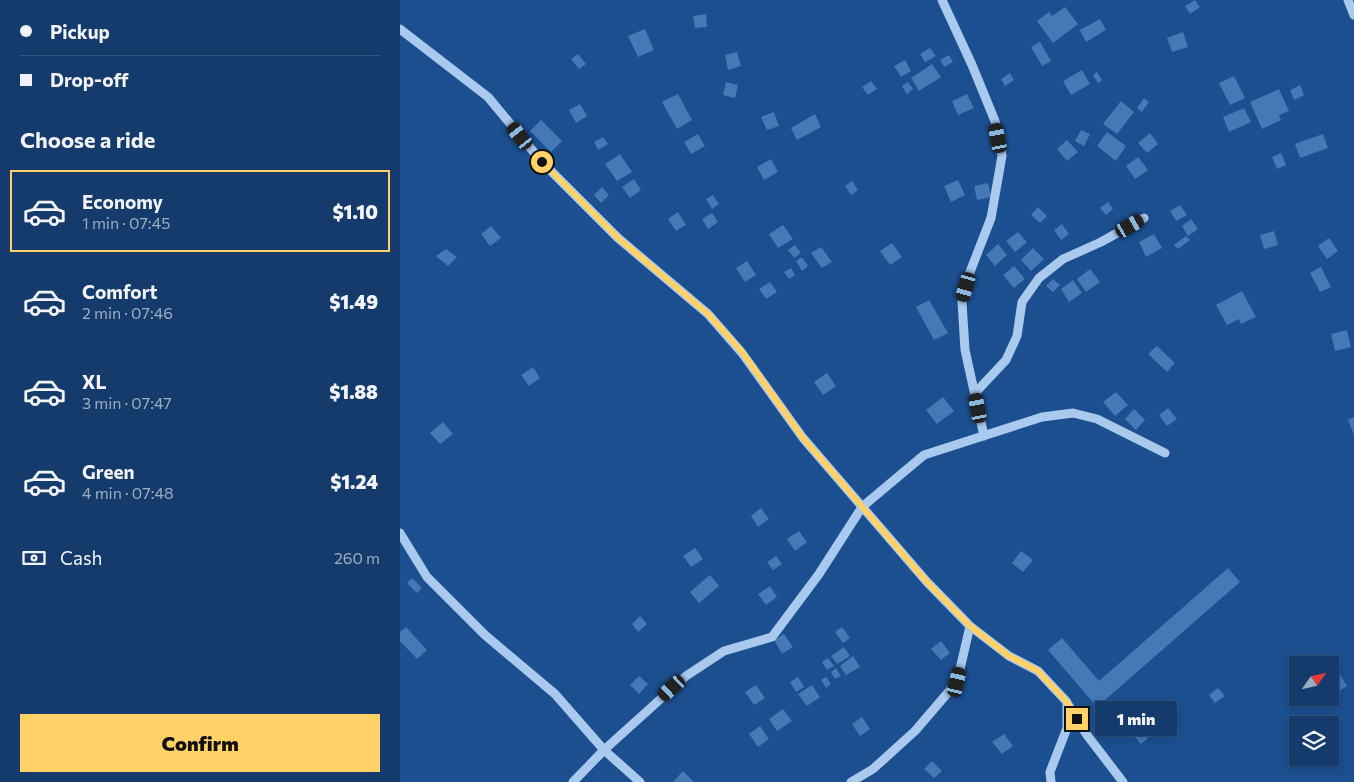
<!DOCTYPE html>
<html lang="en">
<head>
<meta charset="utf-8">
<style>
  :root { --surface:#143b6b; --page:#1d4271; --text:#f1f3f6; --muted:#9dadc1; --line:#33557e; --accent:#ffd166 }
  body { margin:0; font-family:Commissioner,sans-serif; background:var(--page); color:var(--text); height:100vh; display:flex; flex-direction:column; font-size:19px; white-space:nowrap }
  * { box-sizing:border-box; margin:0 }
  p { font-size:16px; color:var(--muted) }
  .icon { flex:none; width:28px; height:28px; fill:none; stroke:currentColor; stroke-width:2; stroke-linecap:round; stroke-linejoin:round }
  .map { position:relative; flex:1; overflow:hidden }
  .sheet { display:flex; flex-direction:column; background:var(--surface); width:400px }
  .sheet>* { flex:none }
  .top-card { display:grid; align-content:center; height:110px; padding:0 20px; background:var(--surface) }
  .needle { width:32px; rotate:56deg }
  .buttons { position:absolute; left:889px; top:656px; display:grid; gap:10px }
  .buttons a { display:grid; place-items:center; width:50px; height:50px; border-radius:0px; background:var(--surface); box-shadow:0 2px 8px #0003,0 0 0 1px var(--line); font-size:25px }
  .end { position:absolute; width:22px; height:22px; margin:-11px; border:6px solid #ffd166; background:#111; box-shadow:0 0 0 2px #111 }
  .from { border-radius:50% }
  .bubble { position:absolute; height:35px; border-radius:0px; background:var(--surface); box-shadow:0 2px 8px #0003,0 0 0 1px var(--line); font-size:16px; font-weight:800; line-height:35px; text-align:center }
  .car { position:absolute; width:15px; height:30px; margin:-15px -8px; border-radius:6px; box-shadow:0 0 4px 1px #0007; background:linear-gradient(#222 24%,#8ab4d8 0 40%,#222 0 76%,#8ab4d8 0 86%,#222 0) }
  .top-card b { display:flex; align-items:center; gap:18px; height:48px; font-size:19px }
  .top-card b+b { border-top:1px solid var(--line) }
  .top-card i { width:12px; height:12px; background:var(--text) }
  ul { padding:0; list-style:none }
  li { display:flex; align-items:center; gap:15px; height:82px; margin:0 10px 8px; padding:0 10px; border:2px solid transparent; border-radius:0px }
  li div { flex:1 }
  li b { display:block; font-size:19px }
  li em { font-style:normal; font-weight:800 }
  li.current { border-color:var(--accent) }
  li>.icon { width:45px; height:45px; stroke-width:1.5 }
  h2 { padding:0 20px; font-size:22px; line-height:60px }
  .pay { display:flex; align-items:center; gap:12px; height:55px; padding:0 20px; font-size:19px }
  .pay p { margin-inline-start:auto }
  .action { display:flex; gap:10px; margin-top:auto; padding:10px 20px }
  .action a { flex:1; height:58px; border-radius:0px; background:var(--accent); color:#111; font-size:20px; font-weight:800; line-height:58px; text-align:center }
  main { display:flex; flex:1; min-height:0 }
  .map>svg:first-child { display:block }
  .building { fill:#4478b7 }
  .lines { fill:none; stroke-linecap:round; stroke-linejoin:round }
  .minor { stroke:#a9c9ee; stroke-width:9 }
  .route { stroke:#ffd166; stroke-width:6 }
</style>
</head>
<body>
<main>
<section class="sheet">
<div class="top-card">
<b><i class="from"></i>Pickup</b>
<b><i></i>Drop-off</b>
</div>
<h2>Choose a ride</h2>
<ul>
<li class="current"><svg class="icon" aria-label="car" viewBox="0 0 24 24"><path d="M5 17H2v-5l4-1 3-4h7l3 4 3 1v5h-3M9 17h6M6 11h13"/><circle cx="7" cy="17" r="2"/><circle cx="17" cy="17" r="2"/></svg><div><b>Economy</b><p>1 min · 07:45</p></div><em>$1.10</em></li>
<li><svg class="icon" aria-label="car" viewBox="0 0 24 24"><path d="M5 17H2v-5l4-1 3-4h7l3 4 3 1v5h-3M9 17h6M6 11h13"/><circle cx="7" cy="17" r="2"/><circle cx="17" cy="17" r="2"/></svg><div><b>Comfort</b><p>2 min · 07:46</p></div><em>$1.49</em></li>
<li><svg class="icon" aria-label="car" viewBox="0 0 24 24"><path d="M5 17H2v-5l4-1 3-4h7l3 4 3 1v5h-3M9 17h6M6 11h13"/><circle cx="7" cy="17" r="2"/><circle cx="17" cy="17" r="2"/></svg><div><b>XL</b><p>3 min · 07:47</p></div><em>$1.88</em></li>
<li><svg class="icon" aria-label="car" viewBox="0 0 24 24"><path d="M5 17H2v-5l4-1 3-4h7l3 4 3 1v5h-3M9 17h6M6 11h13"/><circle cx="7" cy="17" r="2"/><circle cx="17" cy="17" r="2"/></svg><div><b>Green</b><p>4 min · 07:48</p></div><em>$1.24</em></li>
</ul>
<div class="pay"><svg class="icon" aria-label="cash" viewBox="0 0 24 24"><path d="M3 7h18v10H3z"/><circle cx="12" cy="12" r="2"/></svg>Cash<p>260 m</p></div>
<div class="action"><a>Confirm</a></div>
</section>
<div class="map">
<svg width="954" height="782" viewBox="0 0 954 782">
  <rect width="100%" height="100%" fill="#1b4f8f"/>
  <path class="building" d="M795,0L800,7L790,14L785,6Z
    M665,7L678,24L653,43L637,21L649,12L652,16Z
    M306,14L307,27L295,28L293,16Z
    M700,19L706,30L686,42L680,30Z
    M245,29L254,50L238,57L228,36Z
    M783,32L788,47L772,52L767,38Z
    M640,42L651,61L642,66L631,47Z
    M530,48L536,56L525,62L520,54Z
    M337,52L341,66L328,70L325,55Z
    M178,54L186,64L179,69L171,59Z
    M549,55L553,62L544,67L540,60Z
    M505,60L511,71L501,77L494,66Z
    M532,64L541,77L519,91L511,78Z
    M682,70L690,84L671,95L663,81Z
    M697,72L702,80L698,83L693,75Z
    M610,73L614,80L605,86L601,79Z
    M834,76L845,98L830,105L819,83Z
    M471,81L477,89L468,95L462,87Z
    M326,82L338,85L335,98L323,95Z
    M508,82L513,89L507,94L502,86Z
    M900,85L904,95L894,100L890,90Z
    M879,89L889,111L879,115L881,120L862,129L850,102Z
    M278,94L292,120L277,129L262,102Z
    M567,94L574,108L558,115L552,101Z
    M744,98L749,102L742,112L737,108Z
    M721,101L734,112L717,134L703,124Z
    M180,104L187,116L176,123L169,110Z
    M844,108L851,122L829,132L823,117Z
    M374,112L379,126L367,130L361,117Z
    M415,114L421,127L397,140L391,128Z
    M141,120L162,141L151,152L130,131Z
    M681,130L690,134L684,146L675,141Z
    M707,132L726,146L716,161L697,146Z
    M750,133L758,144L747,153L738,143Z
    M298,134L305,146L291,154L284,142Z
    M923,134L928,148L900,158L895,144Z
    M203,137L208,144L198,150L194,142Z
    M667,140L678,152L667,161L657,149Z
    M881,153L886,165L877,169L872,157Z
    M220,154L232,172L217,181L205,164Z
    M738,157L748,170L735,179L726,166Z
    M371,159L378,172L364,180L357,167Z
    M234,179L241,190L230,198L222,187Z
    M558,180L565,195L551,202L544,186Z
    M452,181L458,190L451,195L445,186Z
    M588,183L591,197L577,200L574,186Z
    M202,187L209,195L201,203L194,195Z
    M313,195L319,204L312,209L306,199Z
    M708,202L713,209L706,215L700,208Z
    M780,205L787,215L776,221L770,211Z
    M638,207L647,216L640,223L631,215Z
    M278,212L286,225L276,231L268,219Z
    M312,213L318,222L308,229L302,219Z
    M791,219L798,229L788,236L782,226Z
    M662,224L669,234L661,240L654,230Z
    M383,225L393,239L378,248L369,234Z
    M91,226L101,238L90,246L81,234Z
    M874,231L878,245L864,249L860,235Z
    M618,232L627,242L615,252L606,241Z
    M754,234L762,248L746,257L739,242Z
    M786,236L790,240L778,249L774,245Z
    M929,238L938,251L927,259L918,246Z
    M492,243L502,257L490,265L480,251Z
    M598,244L607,255L595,266L586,255Z
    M395,245L401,253L394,258L388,250Z
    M421,247L432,262L422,268L411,253Z
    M633,248L644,259L631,271L621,260Z
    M46,249L57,257L48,266L36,256Z
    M402,257L408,266L402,271L396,261Z
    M347,261L356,275L345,282L336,268Z
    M614,266L625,279L614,288L603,275Z
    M921,267L931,287L920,292L910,273Z
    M391,268L395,275L389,279L384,272Z
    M690,269L700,282L686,292L677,279Z
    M653,279L660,285L653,292L646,286Z
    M673,280L682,293L669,302L661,289Z
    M370,282L377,292L366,299L359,289Z
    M842,291L856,317L841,324L839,319L827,325L816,305Z
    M529,300L548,333L534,340L516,307Z
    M947,330L951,347L935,351L931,334Z
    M757,346L775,363L767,372L748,354Z
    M133,367L140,378L129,386L121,375Z
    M427,373L436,386L423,395L414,382Z
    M716,392L728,405L715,416L703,402Z
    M543,397L554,411L537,424L526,410Z
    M768,408L777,419L767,426L759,415Z
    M734,409L745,420L736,430L725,419Z
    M954,417V435L948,420Z
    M43,422L53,434L40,444L30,433Z
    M361,508L369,519L358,527L351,516Z
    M399,531L407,542L395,551L387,539Z
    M295,548L303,559L291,567L283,556Z
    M621,551L633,560L623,572L612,563Z
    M376,556L382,564L373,570L367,562Z
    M828,568L840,582L697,707L648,650L662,638L699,681Z
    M310,575L319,586L299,603L290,592Z
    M12,578L22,588L17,593L7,583Z
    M370,586L377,597L366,605L358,594Z
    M240,616L247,624L238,632L232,624Z
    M6,627L27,650L17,659L0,641V632Z
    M442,627L450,638L443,643L435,632Z
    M384,634L393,647L382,654L374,640Z
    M541,641L550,653L541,660L531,649Z
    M444,647L450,656L437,664L431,656Z
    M453,656L460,667L446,675L440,666Z
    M428,658L434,666L427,670L422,662Z
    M933,663L947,686L931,696L930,693V665Z
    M436,668L441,676L435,679L431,672Z
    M239,676L248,684L239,694L230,685Z
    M398,677L404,687L396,692L390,682Z
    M426,677L431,684L426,688L421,680Z
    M356,685L365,698L354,705L345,692Z
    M412,685L420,697L407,706L398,694Z
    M818,688L825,696L815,703L809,695Z
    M383,709L392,721L377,731L369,719Z
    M462,717L470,729L460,736L452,724Z
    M742,723L752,734L741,744L731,733Z
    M360,726L369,739L358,747L349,734Z
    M604,734L613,746L602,754L592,742Z
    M532,761L542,771L534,778L524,769Z
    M283,771L294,782H273Z"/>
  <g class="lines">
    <path class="minor" d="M542,0L572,65L595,121L602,156L591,218L570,272L562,302L565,350L584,436
      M948,0L954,15
      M0,29L88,97L142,162L218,238L308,314L342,353L403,438L527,582L570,626L609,656L638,671L667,702V728L650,772L651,782
      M575,393L606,360L617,336L622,302L639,278L663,259L701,242L744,218
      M0,533L27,577L85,635L155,694L204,750L240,782
      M667,703L687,735L723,782
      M173,782L204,750L286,676L324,651L372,637L419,574L462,507L524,455L642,417L673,413L697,419L765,453
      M451,782L473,769L515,731L557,682L570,626"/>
  </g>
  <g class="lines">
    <path class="route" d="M142,162L218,238L308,314L342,352L403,438L527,582L570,626L609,656L638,671L667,702L677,719"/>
  </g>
</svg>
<div class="buttons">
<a><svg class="needle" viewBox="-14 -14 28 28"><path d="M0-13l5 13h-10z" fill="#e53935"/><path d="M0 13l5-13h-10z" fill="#9dadc1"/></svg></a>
<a><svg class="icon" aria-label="layers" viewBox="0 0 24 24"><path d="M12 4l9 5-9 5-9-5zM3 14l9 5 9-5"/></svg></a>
</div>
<i class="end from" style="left:142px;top:162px"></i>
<i class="end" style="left:677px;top:719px"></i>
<div class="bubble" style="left:695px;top:701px;width:82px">1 min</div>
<i class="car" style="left:120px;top:136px;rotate:321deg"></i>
<i class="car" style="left:598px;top:138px;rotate:349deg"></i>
<i class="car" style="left:730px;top:226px;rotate:60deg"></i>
<i class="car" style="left:566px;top:287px;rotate:196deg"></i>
<i class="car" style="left:578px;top:408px;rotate:349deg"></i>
<i class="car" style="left:557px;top:682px;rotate:13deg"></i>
<i class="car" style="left:272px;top:688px;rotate:228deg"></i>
</div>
</main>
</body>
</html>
